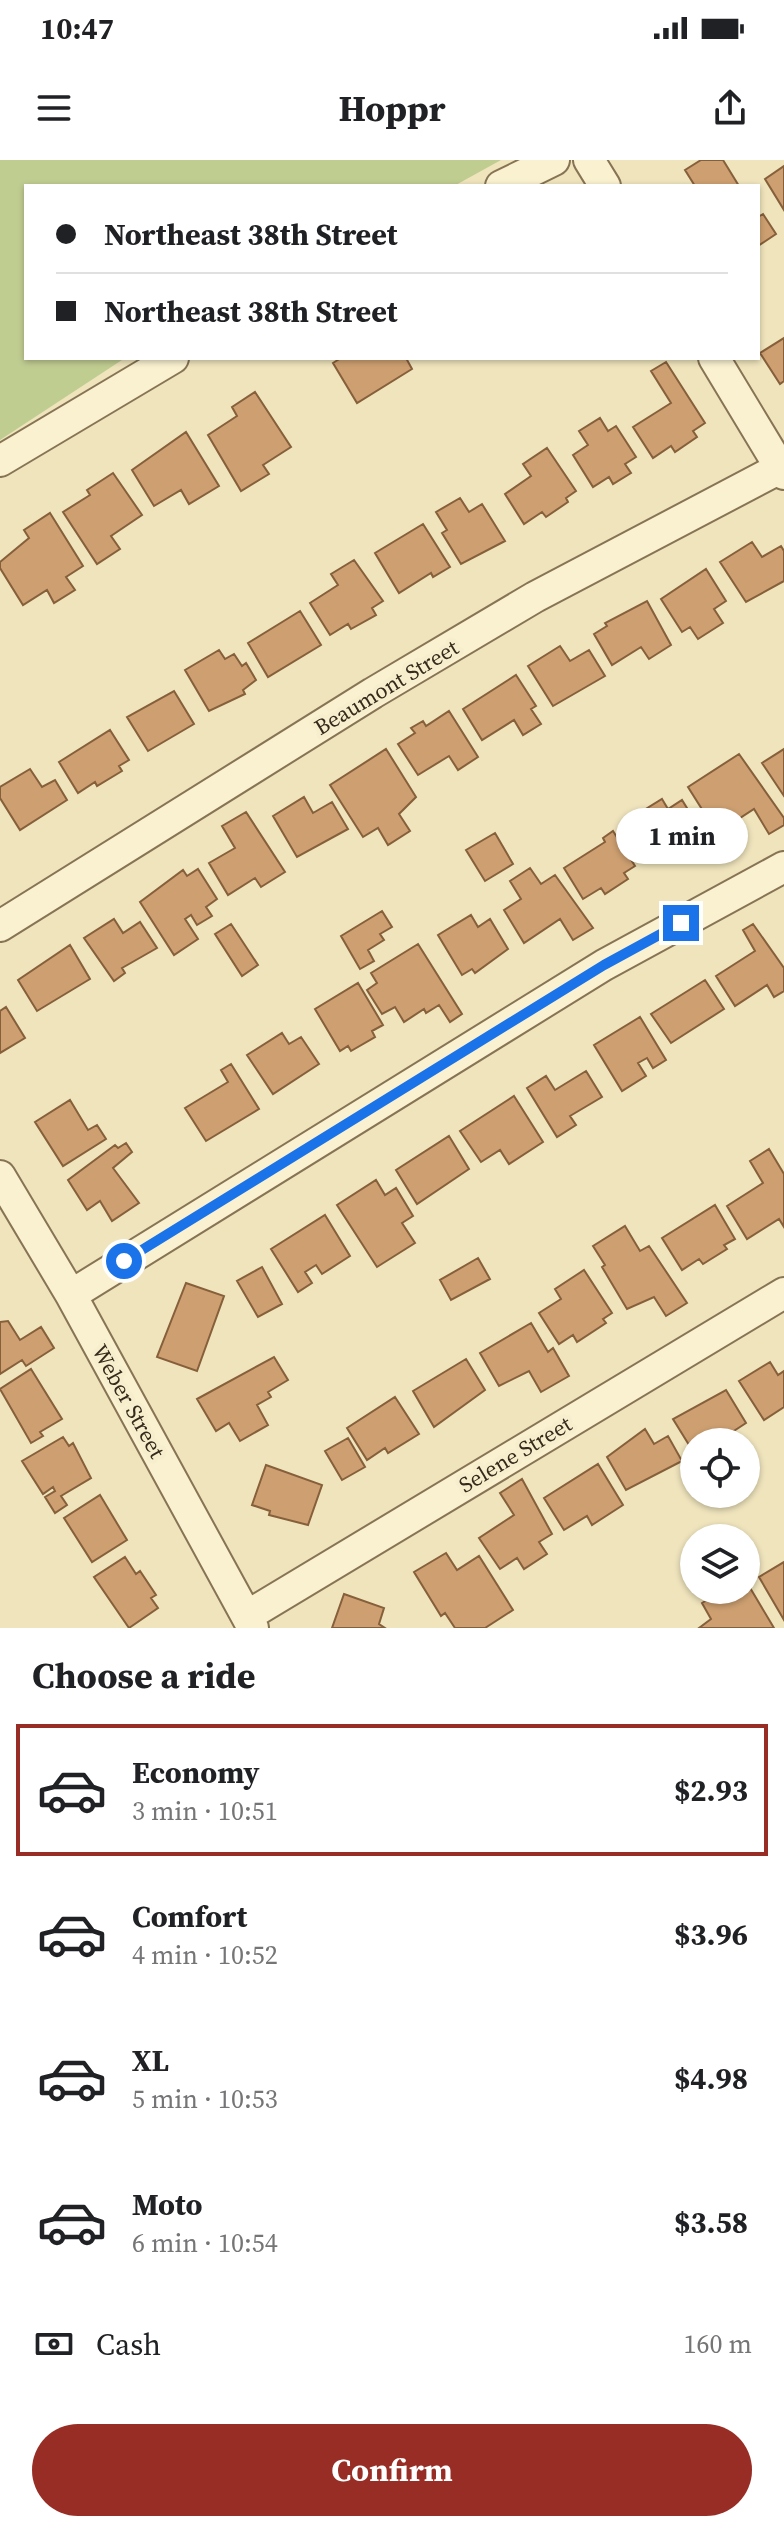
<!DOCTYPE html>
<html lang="en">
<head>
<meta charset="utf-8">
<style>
  :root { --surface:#fff; --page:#f6f6f6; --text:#202124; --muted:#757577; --line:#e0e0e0; --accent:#972d24 }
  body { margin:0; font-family:"Source Serif 4",serif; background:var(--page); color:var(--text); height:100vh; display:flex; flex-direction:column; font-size:30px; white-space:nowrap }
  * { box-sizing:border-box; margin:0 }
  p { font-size:26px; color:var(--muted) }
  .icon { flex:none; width:44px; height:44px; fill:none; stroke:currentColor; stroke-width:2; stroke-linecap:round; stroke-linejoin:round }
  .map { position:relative; height:1468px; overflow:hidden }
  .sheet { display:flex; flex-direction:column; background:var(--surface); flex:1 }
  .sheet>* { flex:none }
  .banner { position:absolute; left:24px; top:24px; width:736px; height:176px; border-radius:0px; box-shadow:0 2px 6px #0004; display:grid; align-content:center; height:176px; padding:0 32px; background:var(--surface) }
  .fabs { position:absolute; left:680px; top:1268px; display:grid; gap:16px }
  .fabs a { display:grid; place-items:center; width:80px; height:80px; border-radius:50%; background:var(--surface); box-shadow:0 2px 6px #0004; font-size:40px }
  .end { position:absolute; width:36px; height:36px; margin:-18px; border:10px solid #1a73e8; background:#fff; box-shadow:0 0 0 4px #fff }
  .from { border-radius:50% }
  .bubble { position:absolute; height:56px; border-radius:28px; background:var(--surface); box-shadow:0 2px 6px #0004; font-size:26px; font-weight:700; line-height:56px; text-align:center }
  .banner b { display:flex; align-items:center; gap:28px; height:76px; font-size:30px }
  .banner b+b { border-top:2px solid var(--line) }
  .banner i { width:20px; height:20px; background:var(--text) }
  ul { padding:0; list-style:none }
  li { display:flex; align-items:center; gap:24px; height:132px; margin:0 16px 12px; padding:0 16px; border:4px solid transparent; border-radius:0px }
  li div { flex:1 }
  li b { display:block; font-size:30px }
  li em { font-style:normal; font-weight:700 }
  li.active { border-color:var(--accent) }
  li>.icon { width:72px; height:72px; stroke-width:1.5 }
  h2 { padding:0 32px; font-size:36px; line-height:96px }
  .pay { display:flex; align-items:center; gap:20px; height:88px; padding:0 32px; font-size:30px }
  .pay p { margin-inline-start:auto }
  .button { display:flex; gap:16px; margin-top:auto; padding:16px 32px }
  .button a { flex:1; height:92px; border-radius:48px; background:var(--accent); color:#fff; font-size:32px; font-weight:700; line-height:92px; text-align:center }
  .status { display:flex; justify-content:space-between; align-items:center; height:56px; padding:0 40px; background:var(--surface); direction:ltr }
  .status svg { height:22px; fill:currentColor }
  header { display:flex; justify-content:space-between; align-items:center; height:104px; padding:0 32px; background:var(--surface); font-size:36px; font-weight:700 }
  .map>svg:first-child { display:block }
  .green { fill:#c0cd91 }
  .building { fill:#cea071; stroke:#865f3b; stroke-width:2 }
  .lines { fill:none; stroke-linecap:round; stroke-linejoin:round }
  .minor-casing { stroke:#877455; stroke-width:34 }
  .minor { stroke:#faf1d0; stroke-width:30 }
  .route { stroke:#1a73e8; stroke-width:10 }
  .labels { text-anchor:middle; stroke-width:8; stroke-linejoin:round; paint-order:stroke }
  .street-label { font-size:22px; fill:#352a1b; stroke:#f6eecc }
</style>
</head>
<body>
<div class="status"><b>10:47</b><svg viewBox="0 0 49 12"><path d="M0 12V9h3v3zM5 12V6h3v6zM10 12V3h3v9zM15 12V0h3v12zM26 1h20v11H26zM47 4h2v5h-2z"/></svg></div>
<header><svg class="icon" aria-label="menu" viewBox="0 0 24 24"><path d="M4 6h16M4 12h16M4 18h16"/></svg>Hoppr<svg class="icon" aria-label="share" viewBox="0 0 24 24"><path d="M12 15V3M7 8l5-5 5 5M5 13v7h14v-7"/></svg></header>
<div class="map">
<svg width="784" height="1468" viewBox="0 0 784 1468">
  <rect width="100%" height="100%" fill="#efe4bc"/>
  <path class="green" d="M0,0H501L454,26H26V198H125L0,280Z"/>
  <path class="building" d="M701,0H723L739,26H695L685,10Z
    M784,6V50L765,19Z
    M763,54L776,74L758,86V57Z
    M784,178V221L780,224L760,193Z
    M341,198H406L412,209L357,243L333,203Z
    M666,202L705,263L693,271L697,277L675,292L671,286L653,298L633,267L671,243L651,211Z
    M255,232L291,287L263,305L269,314L241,331L208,275L237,256L232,247Z
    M600,258L608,271L616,266L636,297L625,304L631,313L613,324L609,317L593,327L573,295L588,285L579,271Z
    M186,272L219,326L189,344L181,330L154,346L132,310Z
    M547,288L576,331L566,338L568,342L546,357L542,352L524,364L505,334L531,316L523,304Z
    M113,313L142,355L111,376L120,389L97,404L63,352L90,335L87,330Z
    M460,338L469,352L482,344L505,381L461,404L442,373L447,370L436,352Z
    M50,353L83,406L66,417L75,430L54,443L47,430L23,445L0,408V402L29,378L24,370Z
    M423,364L450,407L433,417L431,413L399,433L375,393Z
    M752,382L762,397L781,386L784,391V421L746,442L720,402Z
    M354,400L383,441L372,448L376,455L351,469L348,464L330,475L310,443L338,425L331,414Z
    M706,409L726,441L714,449L723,463L698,479L690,467L682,472L661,439Z
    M647,441L671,485L649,499L641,487L612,505L594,474L607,466L605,463Z
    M300,451L321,485L268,517L248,483Z
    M560,486L570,501L589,490L605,516L553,546L528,506Z
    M219,490L225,499L234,494L242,506L246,503L256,520L243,530L245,534L209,551L185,510Z
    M516,515L536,546L531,549L541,564L523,575L514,560L482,580L463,549Z
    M174,531L194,564L148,591L127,557Z
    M449,551L478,597L458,610L449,596L418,615L398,584L415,573L411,568L423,561L426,566Z
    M110,570L129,600L119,606L122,611L97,626L95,622L78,633L59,602Z
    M386,589L416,637L399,654L410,671L388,685L378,668L363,677L330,625Z
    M784,589V636L762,603Z
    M739,594L784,658V665L769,674L754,649L717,673L688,627Z
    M30,609L42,627L55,620L67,640L20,670L0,638V627Z
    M304,637L313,653L332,642L348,669L297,697L273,656Z
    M662,639L668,649L682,640L703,674L688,683L684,678L660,694L636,655Z
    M246,652L285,712L261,727L255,718L228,735L209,703L235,688L222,666Z
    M613,671L635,706L624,713L628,719L605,734L601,728L583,739L564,708L605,682L603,678Z
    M495,673L513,704L485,721L466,690Z
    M530,708L541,724L555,715L593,768L573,780L560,759L524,783L504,750L521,739L510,721Z
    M198,709L217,739L206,747L212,756L197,765L191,755L185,759L198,779L174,795L140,742L183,710L187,716Z
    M382,751L392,767L380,774L384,780L368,790L374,801L360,809L341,776Z
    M471,755L478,767L490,759L508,789L475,813L472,809L462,815L438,775Z
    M114,759L123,773L140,762L157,788L122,808L125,813L114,821L84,778Z
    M231,764L258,805L242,816L215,774Z
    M753,764L784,808V831L774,837L767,825L735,846L716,816L755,791L743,770Z
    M418,784L462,854L450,862L439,845L426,853L424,849L404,862L395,847L382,854L367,830L377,823L371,813Z
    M70,785L90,819L37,851L18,820Z
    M705,820L724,849L671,883L651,854Z
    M358,823L383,865L372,871L375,877L351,891L348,886L340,891L315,849Z
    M6,847L25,878L0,893V851Z
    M640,857L666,900L653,908L647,898L638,903L646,916L622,931L594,885Z
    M282,873L289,884L301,877L319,904L273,934L247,895Z
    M231,904L259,949L206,981L185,948L228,922L221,910Z
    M586,911L602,937L570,956L576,965L557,977L527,928L546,916L555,930Z
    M514,936L543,982L509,1004L500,990L481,1002L460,971Z
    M70,940L88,970L97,965L106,979L63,1006L35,962Z
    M449,976L469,1009L417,1044L396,1010Z
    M126,983L132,992L113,1008L139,1043L112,1061L100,1041L87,1050L68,1020L115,985L118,988Z
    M769,989L784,1014V1067L779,1059L747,1079L727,1046L763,1023L750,1001Z
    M376,1020L385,1035L396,1028L413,1056L402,1063L415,1083L377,1107L337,1045Z
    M715,1045L735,1079L724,1085L727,1089L703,1104L699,1099L682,1110L662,1078Z
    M325,1055L350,1096L322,1114L316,1105L305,1112L312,1123L298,1132L271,1089Z
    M625,1066L640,1091L649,1086L687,1143L666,1156L654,1137L627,1149L602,1107L605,1105L593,1086Z
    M478,1098L490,1119L451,1140L440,1120Z
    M262,1107L282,1144L258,1157L237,1121Z
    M584,1110L612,1153L603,1159L606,1163L577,1182L573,1175L559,1184L539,1153L561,1139L555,1129Z
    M186,1123L224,1136L197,1211L157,1197Z
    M8,1161L20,1180L41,1167L54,1188L26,1206L22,1200L0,1214V1162Z
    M531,1163L548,1192L553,1188L569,1216L541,1232L529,1211L499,1226L480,1193Z
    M274,1197L288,1220L268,1232L271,1237L257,1245L268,1265L240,1281L229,1263L216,1271L197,1239Z
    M466,1199L485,1230L434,1267L413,1231Z
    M770,1202L778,1215L784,1211V1247L764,1260L739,1221Z
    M31,1209L62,1259L40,1272L43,1276L31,1283L0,1229Z
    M726,1230L746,1263L717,1282H694V1293L673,1259Z
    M395,1237L419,1274L388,1293L385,1288L367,1300L347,1268Z
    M645,1269L654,1284L668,1276L682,1301L626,1330L607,1297Z
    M63,1277L69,1286L73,1283L91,1318L61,1336L67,1345L55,1353L45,1337L55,1331L53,1327L43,1334L22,1301Z
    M348,1278L365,1307L342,1320L325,1291Z
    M598,1304L623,1345L592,1365L587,1356L564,1370L544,1338Z
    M266,1305L322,1325L308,1365L269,1355L270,1351L252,1345Z
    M522,1319L552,1374L539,1382L547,1394L524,1409L517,1398L500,1409L479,1378L514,1355L500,1333Z
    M100,1335L127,1380L92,1402L64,1358Z
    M446,1393L457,1410L479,1396L513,1450L485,1468H455L445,1453L441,1456L414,1412Z
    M125,1397L136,1414L140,1411L156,1435L151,1438L158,1448L129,1468L94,1417Z
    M784,1402V1460L759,1417Z
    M746,1421L774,1468H699L711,1459L702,1443L724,1430H746Z
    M344,1434L384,1448L379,1464L385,1468H332Z"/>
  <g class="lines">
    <g class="minor-casing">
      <path id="minor" d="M589,0L605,26
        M501,26L554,0
        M714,198L784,314
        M0,301L173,198
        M0,766L373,533L535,437L784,306
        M0,1016L71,1135L253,1468
        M71,1135L604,805L784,707
        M247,1456L784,1133"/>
    </g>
    <use href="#minor" class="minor"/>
  </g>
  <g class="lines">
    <path class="route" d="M124,1101L604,805L681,763"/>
  </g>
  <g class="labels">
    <g class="street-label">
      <text transform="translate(386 527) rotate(-31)" y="8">Beaumont Street</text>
      <text transform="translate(129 1241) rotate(61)" y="8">Weber Street</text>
      <text transform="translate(515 1294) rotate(-31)" y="8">Selene Street</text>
    </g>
  </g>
</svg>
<div class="fabs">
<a><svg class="icon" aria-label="locate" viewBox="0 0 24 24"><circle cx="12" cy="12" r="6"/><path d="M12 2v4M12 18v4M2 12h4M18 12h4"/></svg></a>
<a><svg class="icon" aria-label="layers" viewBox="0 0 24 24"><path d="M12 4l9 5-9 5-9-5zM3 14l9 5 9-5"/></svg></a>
</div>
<i class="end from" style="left:124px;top:1101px"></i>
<i class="end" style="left:681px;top:763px"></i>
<div class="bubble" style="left:616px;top:648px;width:132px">1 min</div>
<div class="banner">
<b><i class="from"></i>Northeast 38th Street</b>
<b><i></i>Northeast 38th Street</b>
</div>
</div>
<section class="sheet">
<h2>Choose a ride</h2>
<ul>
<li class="active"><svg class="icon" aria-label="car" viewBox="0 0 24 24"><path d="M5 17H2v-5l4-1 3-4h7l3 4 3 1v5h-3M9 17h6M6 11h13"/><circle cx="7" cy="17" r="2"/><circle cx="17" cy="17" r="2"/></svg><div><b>Economy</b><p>3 min · 10:51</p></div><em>$2.93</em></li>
<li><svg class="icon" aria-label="car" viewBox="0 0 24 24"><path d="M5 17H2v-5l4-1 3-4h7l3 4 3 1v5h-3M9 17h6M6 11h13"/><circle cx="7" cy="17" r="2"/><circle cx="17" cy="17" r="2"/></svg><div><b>Comfort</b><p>4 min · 10:52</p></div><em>$3.96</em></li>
<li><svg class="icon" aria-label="car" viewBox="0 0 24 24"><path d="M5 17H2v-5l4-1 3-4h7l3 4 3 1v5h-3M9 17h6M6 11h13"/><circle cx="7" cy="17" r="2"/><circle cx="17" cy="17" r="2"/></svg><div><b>XL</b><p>5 min · 10:53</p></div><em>$4.98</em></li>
<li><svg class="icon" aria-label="car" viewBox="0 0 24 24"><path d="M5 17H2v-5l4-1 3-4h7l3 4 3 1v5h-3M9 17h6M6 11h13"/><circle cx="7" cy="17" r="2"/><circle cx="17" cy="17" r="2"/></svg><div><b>Moto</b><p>6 min · 10:54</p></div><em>$3.58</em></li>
</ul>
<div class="pay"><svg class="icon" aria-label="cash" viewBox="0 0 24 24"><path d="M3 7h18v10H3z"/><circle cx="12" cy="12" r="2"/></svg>Cash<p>160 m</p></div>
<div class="button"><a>Confirm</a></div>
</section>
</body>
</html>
